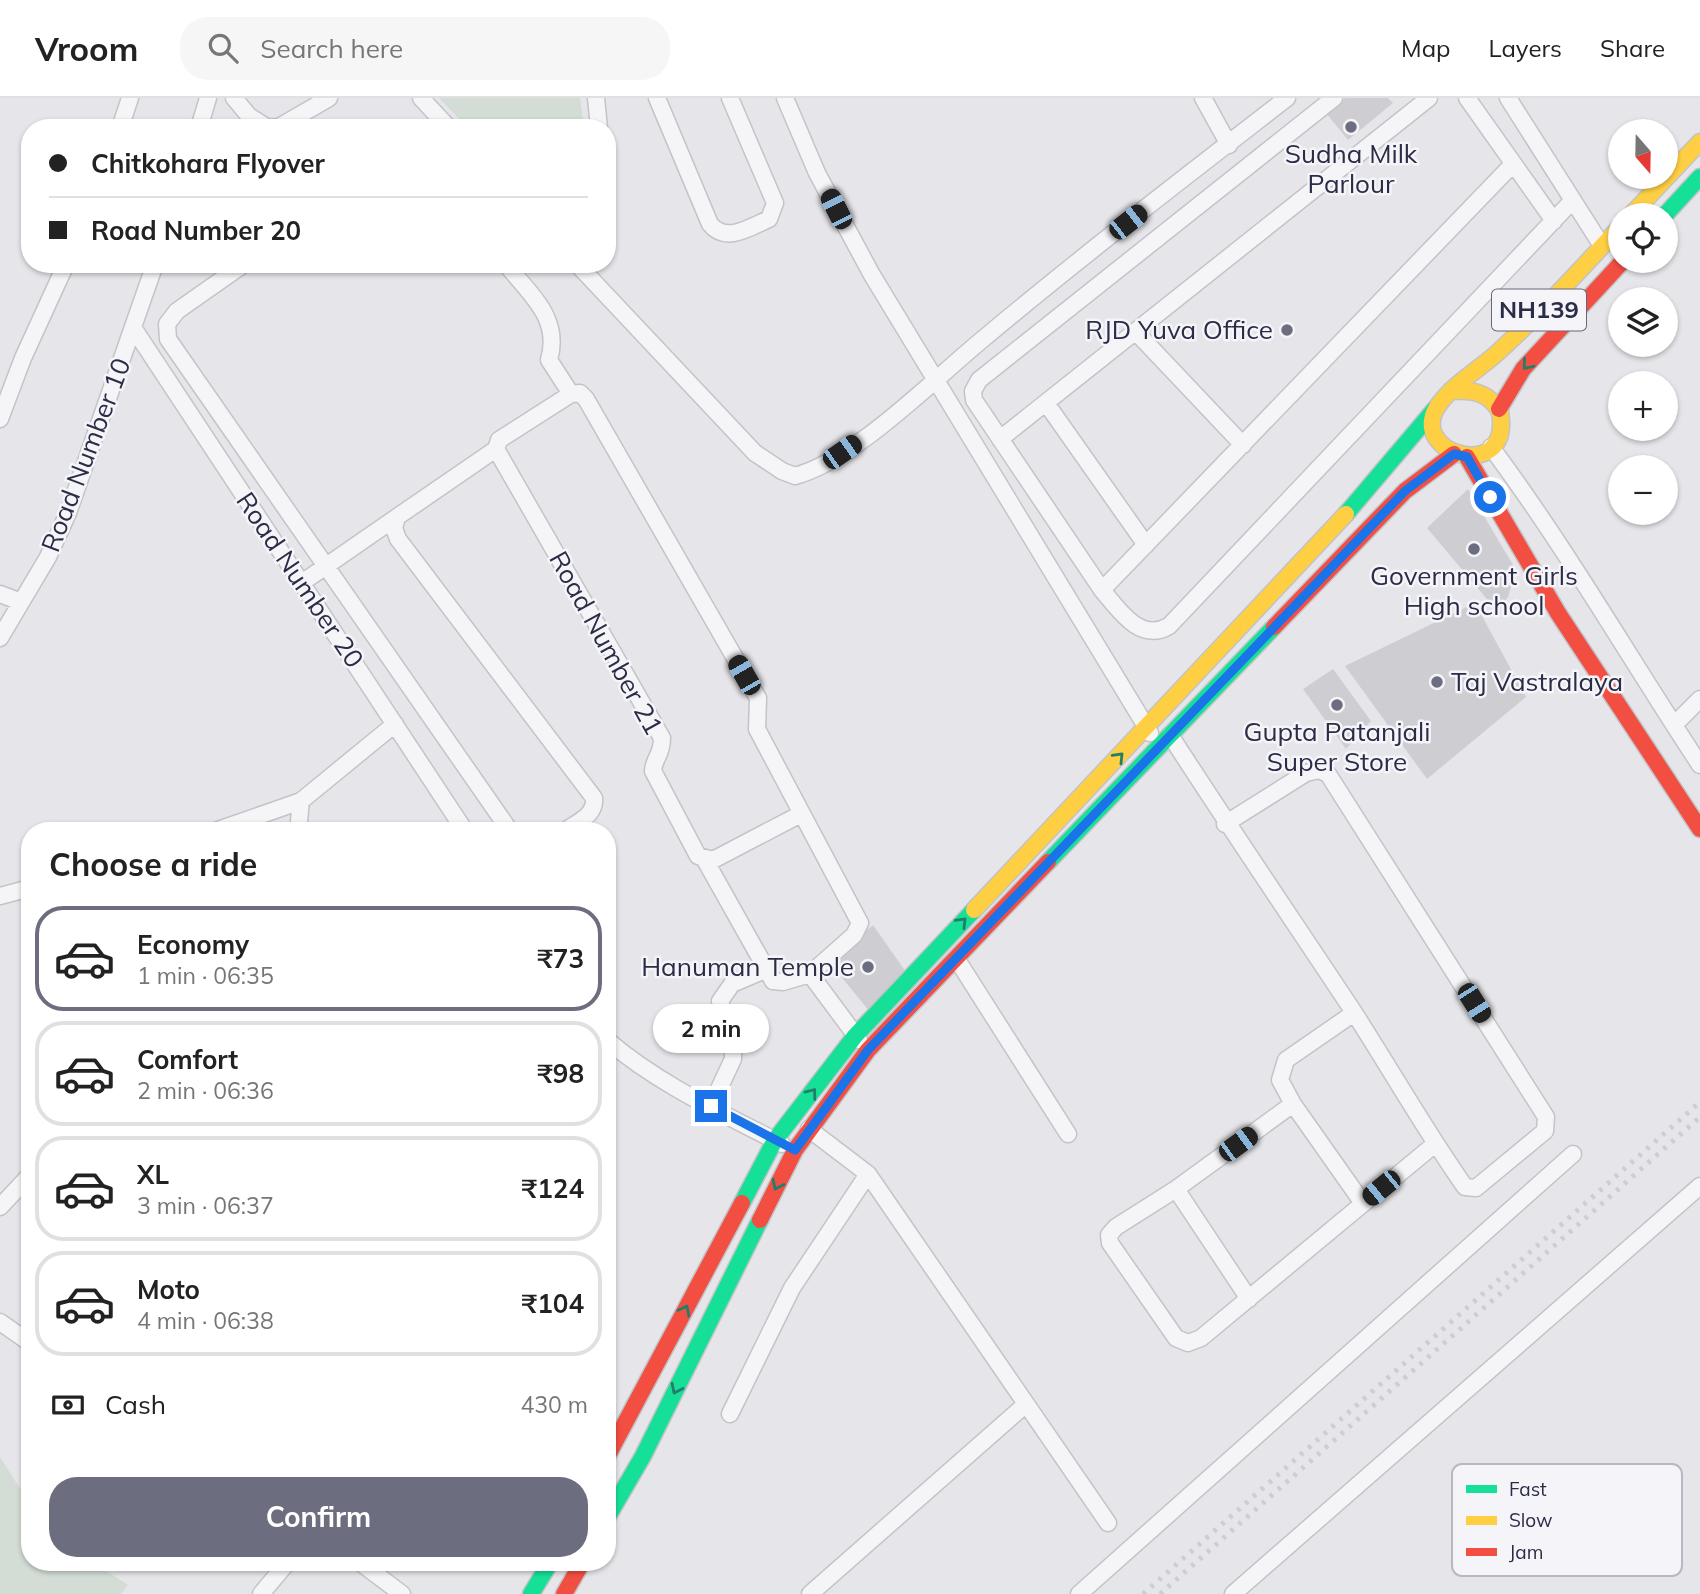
<!DOCTYPE html>
<html lang="en">
<head>
<meta charset="utf-8">
<style>
  :root { --surface:#fff; --page:#f6f6f6; --text:#222; --muted:#767676; --line:#e0e0e0; --accent:#6c6e7f }
  body { margin:0; font-family:Mulish,sans-serif; background:var(--page); color:var(--text); height:100vh; display:flex; flex-direction:column; font-size:26px; white-space:nowrap }
  * { box-sizing:border-box; margin:0 }
  p { font-size:23px; color:var(--muted) }
  .icon { flex:none; width:38px; height:38px; fill:none; stroke:currentColor; stroke-width:2; stroke-linecap:round; stroke-linejoin:round }
  .map { position:relative; flex:1; overflow:hidden }
  .sheet { position:absolute; left:21px; top:724px; width:595px; height:749px; display:flex; flex-direction:column; background:var(--surface); border-radius:28px; box-shadow:0 2px 5px #0004 }
  .sheet>* { flex:none }
  .top-card { position:absolute; left:21px; top:21px; width:595px; height:154px; border-radius:28px; box-shadow:0 2px 5px #0004; display:grid; align-content:center; height:154px; padding:0 28px; background:var(--surface) }
  .needle { width:46px; rotate:160deg }
  .tools { position:absolute; left:1608px; top:21px; display:grid; gap:14px }
  .tools a { display:grid; place-items:center; width:70px; height:70px; border-radius:50%; background:var(--surface); box-shadow:0 2px 5px #0004; font-size:35px }
  .end { position:absolute; width:32px; height:32px; margin:-16px; border:9px solid #1a73e8; background:#fff; box-shadow:0 0 0 4px #fff }
  .from { border-radius:50% }
  .bubble { position:absolute; height:49px; border-radius:24px; background:var(--surface); box-shadow:0 2px 5px #0004; font-size:23px; font-weight:700; line-height:49px; text-align:center }
  .car { position:absolute; width:21px; height:42px; margin:-21px -10px; border-radius:9px; box-shadow:0 0 5px 2px #0007; background:linear-gradient(#222 24%,#8ab4d8 0 40%,#222 0 76%,#8ab4d8 0 86%,#222 0) }
  .top-card b { display:flex; align-items:center; gap:24px; height:66px; font-size:26px }
  .top-card b+b { border-top:2px solid var(--line) }
  .top-card i { width:18px; height:18px; background:var(--text) }
  ul { padding:0; list-style:none }
  li { display:flex; align-items:center; gap:21px; height:105px; margin:0 14px 10px; padding:0 14px; border:4px solid var(--line); border-radius:28px }
  li div { flex:1 }
  li b { display:block; font-size:26px }
  li em { font-style:normal; font-weight:700 }
  li.active { border-color:var(--accent) }
  li>.icon { width:63px; height:63px; stroke-width:1.5 }
  h2 { padding:0 28px; font-size:32px; line-height:84px }
  .pay { display:flex; align-items:center; gap:18px; height:77px; padding:0 28px; font-size:26px }
  .pay p { margin-inline-start:auto }
  .action { display:flex; gap:14px; margin-top:auto; padding:14px 28px }
  .action a { flex:1; height:80px; border-radius:28px; background:var(--accent); color:#fff; font-size:28px; font-weight:700; line-height:80px; text-align:center }
  header { display:flex; align-items:center; gap:42px; box-sizing:border-box; height:98px; padding:0 35px; background:var(--surface); border-bottom:2px solid var(--line) }
  header strong { font-size:33px }
  nav { display:flex; gap:38px; margin-inline-start:auto; font-size:24px }
  .search { width:490px; height:63px; background:var(--page); display:flex; align-items:center; gap:18px; box-sizing:border-box; padding:0 24px; border-radius:28px; color:var(--muted); font-size:26px }
  .map>svg:first-child { display:block }
  .green { fill:#d3ddd5 }
  .building { fill:#cdcdd2 }
  .lines { fill:none; stroke-linecap:round; stroke-linejoin:round }
  .street-casing { stroke:#c3c3c8; stroke-width:19 }
  .fast-casing { stroke:#c1c3c8; stroke-width:19 }
  .slow-casing { stroke:#c1c3c8; stroke-width:19 }
  .jam-casing { stroke:#c1c3c8; stroke-width:19 }
  .street { stroke:#f5f5f7; stroke-width:16 }
  .fast { stroke:#16e098; stroke-width:16 }
  .slow { stroke:#ffcf43; stroke-width:16 }
  .jam { stroke:#f24e42; stroke-width:16 }
  .rail { stroke:#ceced2; stroke-width:5; stroke-dasharray:3.5 7; stroke-linecap:butt }
  .oneway { stroke:#217e6a }
  .route { stroke:#1a73e8; stroke-width:9 }
  .poi-dot { fill:#6c6e7f; stroke:#f4f4f9; stroke-width:2.5 }
  .labels { text-anchor:middle; stroke-width:5; stroke-linejoin:round; paint-order:stroke }
  .shield { fill:#f4f4f9; stroke:#67697b; stroke-width:2 }
  .shield-label { font-size:24px; font-weight:bold; fill:#2a2d45 }
  .poi-label { font-size:26px; fill:#2a2d45; stroke:#f4f4f9 }
  .street-label { font-size:26px; fill:#2a2d45; stroke:#f4f4f9 }
  .key { fill:#f4f4f9; stroke:#b7b8c3; stroke-width:2 }
  .key-label { font-size:19px; fill:#2a2d45 }
</style>
</head>
<body>
<header>
<strong>Vroom</strong>
<div class="search"><svg class="icon" aria-label="search" viewBox="0 0 24 24"><circle cx="10" cy="10" r="6"/><path d="M15 15l6 6"/></svg>Search here</div>
<nav><a>Map</a><a>Layers</a><a>Share</a></nav>
</header>
<div class="map">
<svg width="1700" height="1496" viewBox="0 0 1700 1496">
  <rect width="100%" height="100%" fill="#e6e6ea"/>
  <path class="green" d="M439,0H580L584,30H468Z
    M0,1359L30,1406V1465H94L128,1487L121,1496H0Z"/>
  <path class="building" d="M1345,0H1388L1393,5L1348,42L1326,15Z
    M1468,391L1516,472L1508,499L1497,513L1427,430Z
    M1475,505L1526,599L1427,681L1345,568Z
    M1333,571L1371,623L1346,651L1303,591Z
    M873,827L906,874L870,914L830,865Z"/>
  <g class="lines">
    <g class="street-casing">
      <path id="street" d="M234,0L249,18L268,30
        M421,0L449,30
        M596,0L599,30
        M657,0L710,126C726,146 750,129 769,121L775,105L730,0
        M785,0L817,75L872,177L1150,635
        M1203,0L1229,47
        M1334,0L979,282L973,293L974,302L1102,492C1119,512 1140,545 1169,528L1573,102
        M1467,0L1554,123
        M1508,0L1602,148
        M120,30L130,0
        M199,30L208,0
        M269,30L279,29L329,0
        M244,166L177,213L167,226L168,241L510,733
        M506,166C531,198 561,220 549,262L571,296
        M577,166L755,355L782,373L795,378C855,362 934,281 983,241C1082,158 1185,79 1287,0
        M134,231L465,733
        M1136,234L1243,347
        M1046,305L1146,447
        M0,321L23,260L66,166
        M1000,341L1429,0
        M1491,349C1567,451 1630,561 1700,667
        M496,351L397,419L394,430L398,441L594,700C596,717 578,724 565,733
        M300,486L397,419
        M1102,492L1513,66
        M0,496L21,504
        M0,540L48,459L68,415L155,166
        M1674,627L1700,601
        M1170,637C1230,730 1292,821 1353,913C1391,972 1425,1032 1465,1089L1476,1090L1545,1033L1546,1019L1328,676L1319,672L1306,675L1225,726
        M801,716L713,762L698,758L653,673C654,659 662,658 662,640L496,351L499,342L571,296L580,295L586,301L758,600L757,631L860,825L854,837L810,876L859,942
        M215,733L301,703L395,626
        M298,733L301,703
        M705,762L773,883L783,884L810,876
        M0,798L30,790
        M956,860L1068,1036
        M1354,915L1286,962L1280,982L1293,1006L1362,1104
        M607,942C658,986 722,1015 782,1046
        M1293,1006L1176,1091L1116,1129L1109,1137L1110,1145L1176,1240L1188,1245L1201,1240L1435,1046
        M711,1008L733,961V947L720,903L732,886L765,872
        M809,1031L868,1076L1108,1425
        M1176,1091L1249,1201
        M0,1109L30,1077
        M0,1224L30,1245
        M730,1316L792,1190L868,1076
        M361,1465L402,1496
        M261,1496L287,1465
        M810,1496L1026,1306
        M1079,1496L1573,1056
        M1233,1496L1700,1088"/>
    </g>
    <g class="fast-casing">
      <path id="fast" d="M1665,117L1700,79
        M1346,416L1435,311
        M1048,764L1274,529
        M742,1105L775,1042L855,938L974,812
        M607,1420L643,1358L760,1122
        M531,1496L550,1465"/>
    </g>
    <g class="slow-casing">
      <path id="slow" d="M1631,117L1700,44
        M1454,293C1475,292 1489,295 1500,314C1513,389 1401,354 1440,305C1455,285 1478,272 1496,256C1540,216 1580,172 1620,129
        M974,812L1346,416"/>
    </g>
    <g class="jam-casing">
      <path id="jam" d="M1499,311L1523,271L1623,163
        M1467,359L1558,515L1700,731
        M1274,529L1405,393L1454,356
        M760,1122L795,1052L868,952L1048,764
        M607,1359L742,1105
        M564,1496L582,1465"/>
    </g>
    <use href="#street" class="street"/>
    <use href="#fast" class="fast"/>
    <use href="#slow" class="slow"/>
    <use href="#jam" class="jam"/>
    <path class="rail" d="M1143,1496L1700,1004
      M1160,1496L1700,1019"/>
  </g>
  <defs><path id="oneway-chevron" d="M-2-3.5L2.5 0L-2 3.5" fill="none" stroke-width="1.6" stroke-linecap="round" stroke-linejoin="round" transform="scale(1.75)"/></defs>
  <g class="oneway">
    <use href="#oneway-chevron" transform="translate(1527 267) rotate(130)"/>
    <use href="#oneway-chevron" transform="translate(1119 659) rotate(-46)"/>
    <use href="#oneway-chevron" transform="translate(962 824) rotate(-46)"/>
    <use href="#oneway-chevron" transform="translate(812 995) rotate(-53)"/>
    <use href="#oneway-chevron" transform="translate(777 1087) rotate(116)"/>
    <use href="#oneway-chevron" transform="translate(685 1212) rotate(-62)"/>
    <use href="#oneway-chevron" transform="translate(676 1291) rotate(116)"/>
  </g>
  <g class="lines">
    <path class="route" d="M711,1008L795,1052L868,952L1405,393L1454,356L1467,359L1490,399"/>
  </g>
  <g class="poi-dot">
    <circle cx="1351" cy="29" r="7"/>
    <circle cx="1287" cy="232" r="7"/>
    <circle cx="1474" cy="451" r="7"/>
    <circle cx="1437" cy="584" r="7"/>
    <circle cx="1337" cy="607" r="7"/>
    <circle cx="868" cy="869" r="7"/>
  </g>
  <g class="labels">
    <rect class="shield" x="1492" y="191.5" width="94" height="41" rx="5"/>
    <g class="shield-label">
      <text x="1539" y="220">NH139</text>
    </g>
    <g class="poi-label">
      <text x="1351" y="65">Sudha Milk<tspan x="1351" dy="30">Parlour</tspan></text>
      <text x="1273" y="241" text-anchor="end">RJD Yuva Office</text>
      <text x="1474" y="487">Government Girls<tspan x="1474" dy="30">High school</tspan></text>
      <text x="1451" y="593" text-anchor="start">Taj Vastralaya</text>
      <text x="1337" y="643">Gupta Patanjali<tspan x="1337" dy="30">Super Store</tspan></text>
      <text x="854" y="878" text-anchor="end">Hanuman Temple</text>
    </g>
    <g class="street-label">
      <text transform="translate(86 357) rotate(-69)" y="9">Road Number 10</text>
      <text transform="translate(300 482) rotate(56)" y="9">Road Number 20</text>
      <text transform="translate(606 545) rotate(61)" y="9">Road Number 21</text>
    </g>
  </g>
  <rect x="1452" y="1366" width="230" height="112" rx="10" class="key"/>
  <rect x="1466" y="1387" width="31" height="8" fill="#16e098"/>
  <rect x="1466" y="1418" width="31" height="9" fill="#ffcf43"/>
  <rect x="1466" y="1450" width="31" height="8" fill="#f24e42"/>
  <g class="key-label">
    <text x="1509" y="1398">Fast</text>
    <text x="1509" y="1429">Slow</text>
    <text x="1509" y="1461">Jam</text>
  </g>
</svg>
<div class="tools">
<a><svg class="needle" viewBox="-14 -14 28 28"><path d="M0-13l5 13h-10z" fill="#e53935"/><path d="M0 13l5-13h-10z" fill="#767676"/></svg></a>
<a><svg class="icon" aria-label="locate" viewBox="0 0 24 24"><circle cx="12" cy="12" r="6"/><path d="M12 2v4M12 18v4M2 12h4M18 12h4"/></svg></a>
<a><svg class="icon" aria-label="layers" viewBox="0 0 24 24"><path d="M12 4l9 5-9 5-9-5zM3 14l9 5 9-5"/></svg></a>
<a>+</a>
<a>−</a>
</div>
<i class="end from" style="left:1490px;top:399px"></i>
<i class="end" style="left:711px;top:1008px"></i>
<div class="bubble" style="left:653px;top:906px;width:116px">2 min</div>
<i class="car" style="left:836px;top:111px;rotate:333deg"></i>
<i class="car" style="left:1128px;top:124px;rotate:52deg"></i>
<i class="car" style="left:842px;top:354px;rotate:55deg"></i>
<i class="car" style="left:744px;top:577px;rotate:330deg"></i>
<i class="car" style="left:1474px;top:905px;rotate:148deg"></i>
<i class="car" style="left:1238px;top:1046px;rotate:54deg"></i>
<i class="car" style="left:1381px;top:1090px;rotate:231deg"></i>
<div class="top-card">
<b><i class="from"></i>Chitkohara Flyover</b>
<b><i></i>Road Number 20</b>
</div>
<section class="sheet">
<h2>Choose a ride</h2>
<ul>
<li class="active"><svg class="icon" aria-label="car" viewBox="0 0 24 24"><path d="M5 17H2v-5l4-1 3-4h7l3 4 3 1v5h-3M9 17h6M6 11h13"/><circle cx="7" cy="17" r="2"/><circle cx="17" cy="17" r="2"/></svg><div><b>Economy</b><p>1 min · 06:35</p></div><em>₹73</em></li>
<li><svg class="icon" aria-label="car" viewBox="0 0 24 24"><path d="M5 17H2v-5l4-1 3-4h7l3 4 3 1v5h-3M9 17h6M6 11h13"/><circle cx="7" cy="17" r="2"/><circle cx="17" cy="17" r="2"/></svg><div><b>Comfort</b><p>2 min · 06:36</p></div><em>₹98</em></li>
<li><svg class="icon" aria-label="car" viewBox="0 0 24 24"><path d="M5 17H2v-5l4-1 3-4h7l3 4 3 1v5h-3M9 17h6M6 11h13"/><circle cx="7" cy="17" r="2"/><circle cx="17" cy="17" r="2"/></svg><div><b>XL</b><p>3 min · 06:37</p></div><em>₹124</em></li>
<li><svg class="icon" aria-label="car" viewBox="0 0 24 24"><path d="M5 17H2v-5l4-1 3-4h7l3 4 3 1v5h-3M9 17h6M6 11h13"/><circle cx="7" cy="17" r="2"/><circle cx="17" cy="17" r="2"/></svg><div><b>Moto</b><p>4 min · 06:38</p></div><em>₹104</em></li>
</ul>
<div class="pay"><svg class="icon" aria-label="cash" viewBox="0 0 24 24"><path d="M3 7h18v10H3z"/><circle cx="12" cy="12" r="2"/></svg>Cash<p>430 m</p></div>
<div class="action"><a>Confirm</a></div>
</section>
</div>
</body>
</html>
